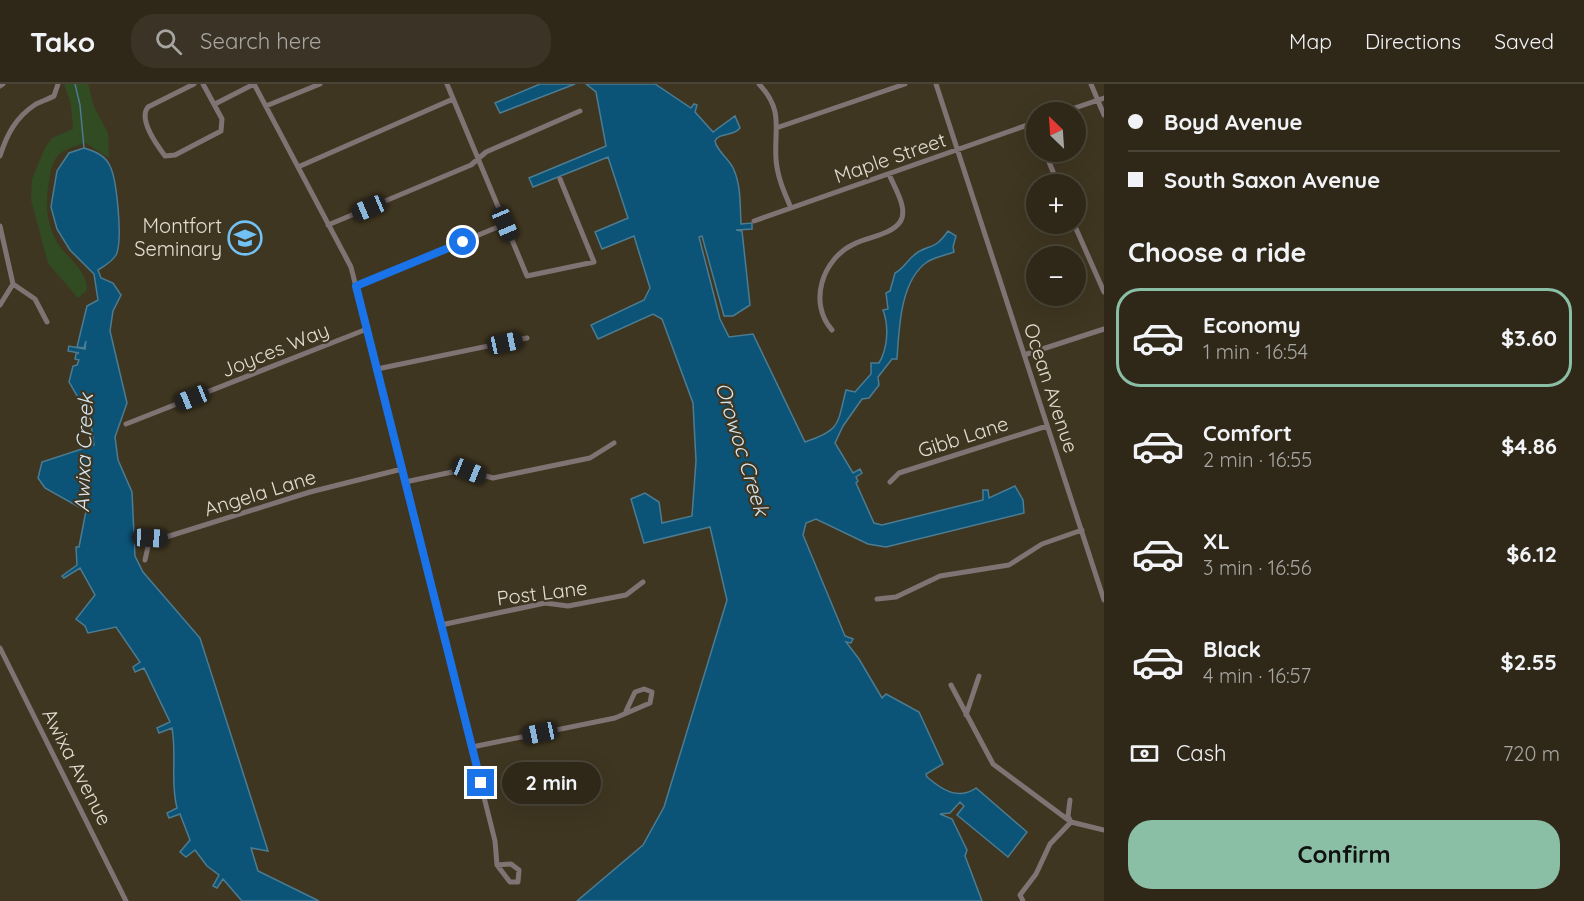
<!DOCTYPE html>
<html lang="en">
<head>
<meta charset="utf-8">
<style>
  :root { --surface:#2f2819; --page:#3b3426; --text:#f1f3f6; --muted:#a7a6a2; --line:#4a4438; --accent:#8abfa5 }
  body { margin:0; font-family:Quicksand,sans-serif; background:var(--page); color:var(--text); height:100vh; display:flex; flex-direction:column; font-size:22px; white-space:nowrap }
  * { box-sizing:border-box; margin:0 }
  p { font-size:20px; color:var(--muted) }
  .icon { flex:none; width:33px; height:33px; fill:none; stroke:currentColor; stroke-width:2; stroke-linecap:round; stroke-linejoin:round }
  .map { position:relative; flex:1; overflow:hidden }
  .details { display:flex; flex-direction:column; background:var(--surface); width:480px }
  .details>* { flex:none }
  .hud { display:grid; align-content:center; height:132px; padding:0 24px; background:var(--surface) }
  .needle { width:39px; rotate:335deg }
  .buttons { position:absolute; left:1026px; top:18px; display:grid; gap:12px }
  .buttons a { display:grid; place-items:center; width:60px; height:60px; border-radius:50%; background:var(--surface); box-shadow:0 6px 24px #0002,0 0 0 2px var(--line); font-size:30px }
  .end { position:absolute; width:27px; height:27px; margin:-14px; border:8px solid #1a73e8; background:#fff; box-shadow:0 0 0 3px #fff }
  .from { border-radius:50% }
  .bubble { position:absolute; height:42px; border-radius:21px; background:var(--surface); box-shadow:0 6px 24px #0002,0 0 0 2px var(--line); font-size:20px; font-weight:700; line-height:42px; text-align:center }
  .car { position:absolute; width:18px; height:36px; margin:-18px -9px; border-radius:8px; box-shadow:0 0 4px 2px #0007; background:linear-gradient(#222 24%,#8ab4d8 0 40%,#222 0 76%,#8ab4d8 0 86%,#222 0) }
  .hud b { display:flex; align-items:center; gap:21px; height:57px; font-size:22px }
  .hud b+b { border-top:2px solid var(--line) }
  .hud i { width:15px; height:15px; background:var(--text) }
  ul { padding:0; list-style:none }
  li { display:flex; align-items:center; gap:18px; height:99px; margin:0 12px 9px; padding:0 12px; border:3px solid transparent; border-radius:24px }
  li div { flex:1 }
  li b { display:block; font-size:22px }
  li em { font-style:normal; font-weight:700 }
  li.on { border-color:var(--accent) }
  li>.icon { width:54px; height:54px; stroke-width:1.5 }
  h2 { padding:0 24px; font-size:27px; line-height:72px }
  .pay { display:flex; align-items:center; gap:15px; height:66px; padding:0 24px; font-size:22px }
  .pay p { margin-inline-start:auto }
  .primary-button { display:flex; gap:12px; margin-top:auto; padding:12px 24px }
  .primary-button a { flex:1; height:69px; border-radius:24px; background:var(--accent); color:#111; font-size:24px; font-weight:700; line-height:69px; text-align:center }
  header { display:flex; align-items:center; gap:36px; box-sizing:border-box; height:84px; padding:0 30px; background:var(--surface); border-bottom:2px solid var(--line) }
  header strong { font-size:28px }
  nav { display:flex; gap:33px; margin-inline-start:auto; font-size:21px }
  .search { width:420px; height:54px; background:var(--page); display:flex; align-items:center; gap:15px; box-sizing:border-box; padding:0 21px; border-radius:24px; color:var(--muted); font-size:22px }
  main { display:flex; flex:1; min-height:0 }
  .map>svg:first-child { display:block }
  .green { fill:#314c23 }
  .water { fill:#0b5377; stroke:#4c7c92; stroke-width:1.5 }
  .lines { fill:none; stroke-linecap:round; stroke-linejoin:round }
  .stream { stroke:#4c7c92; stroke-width:1.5 }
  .street { stroke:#807373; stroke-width:5 }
  .route { stroke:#1a73e8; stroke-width:8 }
  .labels { text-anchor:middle; stroke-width:4.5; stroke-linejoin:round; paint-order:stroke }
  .street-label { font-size:20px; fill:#e3ddd1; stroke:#3f3621 }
  .poi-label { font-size:20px; fill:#e3ddd1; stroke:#3f3621; text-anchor:end }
  .water-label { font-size:21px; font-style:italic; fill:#d5e5f1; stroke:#3f3621 }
</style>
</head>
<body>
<header>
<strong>Tako</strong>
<div class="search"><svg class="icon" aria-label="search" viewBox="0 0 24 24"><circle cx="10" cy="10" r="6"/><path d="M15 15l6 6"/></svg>Search here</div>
<nav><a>Map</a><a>Directions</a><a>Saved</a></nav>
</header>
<main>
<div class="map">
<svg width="1104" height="817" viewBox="0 0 1104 817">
  <rect width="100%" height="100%" fill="#3f3621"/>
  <path class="green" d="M64,0H88L94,23L108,49L109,74L86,59C60,66 53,69 49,97C45,120 46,139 58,160C68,175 87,186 87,206L78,214L48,179L31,116L32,95L45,64L52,54L73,45L71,20Z"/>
  <path class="water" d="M540,0H575L500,29L495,19Z
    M586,0H655L691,24L694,20L697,21L695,28L713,48L735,32L740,44C733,53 719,48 715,57C717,68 730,75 734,86C741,102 740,122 741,140L752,139V145L736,146L742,147L750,221L733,232H724L702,152L699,153L720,235L729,253L753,250L805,358C841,346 837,341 846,306L855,308L871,290V279H879C888,264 889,242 883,226L888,225L886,209L890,207L895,189C904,184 906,178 913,172C927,159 933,169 948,147L956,152L953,163L954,168C946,171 935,173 927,178C900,197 899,245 897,275H892L878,293L879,301L869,314L862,315L843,342L835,359L853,389L860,385L862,389L856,393L858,397L856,399L874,439L882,441L983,416V406H988L989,414L1015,402L1023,416L1024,429L886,463L868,460L816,435L806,439L803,451L845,552L853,555L851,559L846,558L859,575L882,614L886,610L919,628L943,680L926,690L927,693C941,705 958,717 976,704L1027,748L1008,773L957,731L964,722L960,718L950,729L940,730L952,735L967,766L965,772L982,817H577L643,761L664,723L727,516L710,443L644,459L631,415L645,409L659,418L662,439L692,432L696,377L693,319L662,235L653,230L598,255L591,241L644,216L650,204L634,152L602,165L595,148L628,134L608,73L533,103L529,94L606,62L596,8Z
    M84,64C94,67 105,71 110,82C117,96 123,158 116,171C112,178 104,182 98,186L101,194L113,199L121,211L113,227L110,247L127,319L115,353L118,376L132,408L135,472L143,488L200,554L268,767L251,764L258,787L319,817H242L223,795L217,804L213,802L219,791L207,782L195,766L186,773L180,768L190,756L180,730L169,734L167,729L177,724C170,698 177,671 172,644L159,649L157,644L170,638L144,584L135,588L133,583L140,578L116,543L88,549L85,542L76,535L95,511L80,484L64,494L62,492L77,481L76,463H79L86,427L45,404L38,394L42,378L94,361L90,334L69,298L73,282L77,281L79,276L75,275L76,270L79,269L68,267L69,262L85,265L86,257L84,264L77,263L87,222L98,216L94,190L70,166L57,145L51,123L57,87L69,69Z"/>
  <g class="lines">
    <path class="stream" d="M75,0L80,21L84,64"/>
    <path class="street" d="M194,0L148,23C138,35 156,60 165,72L175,71L221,47L222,35L203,0
      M254,0L351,183L495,757L497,781L510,798H518L519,786L511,780L497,781
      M447,0L527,192L594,178L560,95
      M759,0C784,27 774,43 776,75C777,92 784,108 791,124
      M936,0L1104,516
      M1091,0L1104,31
      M0,2L3,0
      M215,20L254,0
      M266,22L320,0
      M1063,28L1104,14
      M779,43L905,0
      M1045,68L1058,100
      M0,72C7,50 16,33 36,20C42,17 49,15 54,12L58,0
      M298,83L453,15
      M754,137L1036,38
      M1074,140L1104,208
      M328,141L471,81L486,68L580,27
      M0,142L13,200
      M13,200L35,215L47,238
      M356,202L505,140
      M0,221L13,200
      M832,246C808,219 822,175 854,160C867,153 891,151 900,138C909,125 894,103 889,90
      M1024,271L1104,245
      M377,285L527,254
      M126,340L367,245
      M405,398L457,387H469L493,394L590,374L614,359
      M890,398L899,389L1047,342
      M145,476L150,454H163L310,408L402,385
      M877,515L896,513L940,492L1009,481L1042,460L1082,446
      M441,541L545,519L568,522L626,511L643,498
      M0,564L126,817
      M951,601L993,680L1071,738L1104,746
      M966,631L979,592
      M472,663L615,634L650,619L652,608L644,605L635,608L626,627
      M1023,817L1020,811L1036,790L1050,760L1071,738L1068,732L1070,716"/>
  </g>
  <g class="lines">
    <path class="route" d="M463,158L356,202L481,699"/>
  </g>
  <defs>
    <g id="school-ring" transform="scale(1.725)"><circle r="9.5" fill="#3f3621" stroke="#72c1f5" stroke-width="1.5"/><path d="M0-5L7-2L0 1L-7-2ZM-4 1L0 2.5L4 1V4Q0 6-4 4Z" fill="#72c1f5"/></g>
  </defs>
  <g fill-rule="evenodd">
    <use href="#school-ring" x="245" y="154"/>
  </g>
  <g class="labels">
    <g class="street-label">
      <text transform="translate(890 74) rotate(-19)" y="7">Maple Street</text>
      <text transform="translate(275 266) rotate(-22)" y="7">Joyces Way</text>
      <text transform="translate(1051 304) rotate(72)" y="7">Ocean Avenue</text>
      <text transform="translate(963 353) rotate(-18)" y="7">Gibb Lane</text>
      <text transform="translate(260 409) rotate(-17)" y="7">Angela Lane</text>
      <text transform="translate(542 509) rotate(-7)" y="7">Post Lane</text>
      <text transform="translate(77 683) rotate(63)" y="7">Awixa Avenue</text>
    </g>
    <g class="poi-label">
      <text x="222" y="149">Montfort<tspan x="222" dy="23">Seminary</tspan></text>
    </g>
    <g class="water-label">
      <text transform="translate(742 365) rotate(73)" y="7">Orowoc Creek</text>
      <text transform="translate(84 369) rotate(-88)" y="7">Awixa Creek</text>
    </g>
  </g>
</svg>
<div class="buttons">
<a><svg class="needle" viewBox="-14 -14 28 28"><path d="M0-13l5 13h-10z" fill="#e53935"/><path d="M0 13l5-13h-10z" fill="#a7a6a2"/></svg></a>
<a>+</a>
<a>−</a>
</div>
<i class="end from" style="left:463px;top:158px"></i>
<i class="end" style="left:481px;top:699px"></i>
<div class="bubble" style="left:502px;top:678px;width:99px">2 min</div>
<i class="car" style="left:369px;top:124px;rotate:247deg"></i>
<i class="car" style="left:505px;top:140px;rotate:157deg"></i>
<i class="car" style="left:505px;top:259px;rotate:78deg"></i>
<i class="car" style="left:192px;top:314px;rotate:248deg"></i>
<i class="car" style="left:469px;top:387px;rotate:112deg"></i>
<i class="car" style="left:150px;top:454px;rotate:93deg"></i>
<i class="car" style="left:540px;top:649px;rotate:258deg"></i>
</div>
<section class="details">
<div class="hud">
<b><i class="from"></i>Boyd Avenue</b>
<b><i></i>South Saxon Avenue</b>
</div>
<h2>Choose a ride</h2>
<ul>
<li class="on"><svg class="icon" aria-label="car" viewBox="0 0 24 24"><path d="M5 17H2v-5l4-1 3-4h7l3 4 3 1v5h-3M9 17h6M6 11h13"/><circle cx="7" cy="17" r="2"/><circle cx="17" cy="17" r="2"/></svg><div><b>Economy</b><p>1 min · 16:54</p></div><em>$3.60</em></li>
<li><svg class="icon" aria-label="car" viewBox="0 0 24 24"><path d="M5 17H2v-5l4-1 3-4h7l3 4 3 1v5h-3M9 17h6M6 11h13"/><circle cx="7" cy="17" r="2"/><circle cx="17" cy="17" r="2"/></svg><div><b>Comfort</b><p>2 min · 16:55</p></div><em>$4.86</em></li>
<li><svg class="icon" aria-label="car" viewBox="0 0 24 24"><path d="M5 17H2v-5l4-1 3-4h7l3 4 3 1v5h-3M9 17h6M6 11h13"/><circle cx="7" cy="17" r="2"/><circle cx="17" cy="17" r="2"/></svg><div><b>XL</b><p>3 min · 16:56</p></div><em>$6.12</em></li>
<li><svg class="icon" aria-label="car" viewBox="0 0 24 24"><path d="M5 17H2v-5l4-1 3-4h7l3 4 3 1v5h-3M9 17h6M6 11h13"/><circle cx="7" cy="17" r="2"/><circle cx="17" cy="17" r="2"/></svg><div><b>Black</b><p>4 min · 16:57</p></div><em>$2.55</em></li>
</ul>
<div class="pay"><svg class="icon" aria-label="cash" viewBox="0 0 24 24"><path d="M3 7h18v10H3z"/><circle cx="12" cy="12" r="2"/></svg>Cash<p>720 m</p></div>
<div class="primary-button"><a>Confirm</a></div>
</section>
</main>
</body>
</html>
